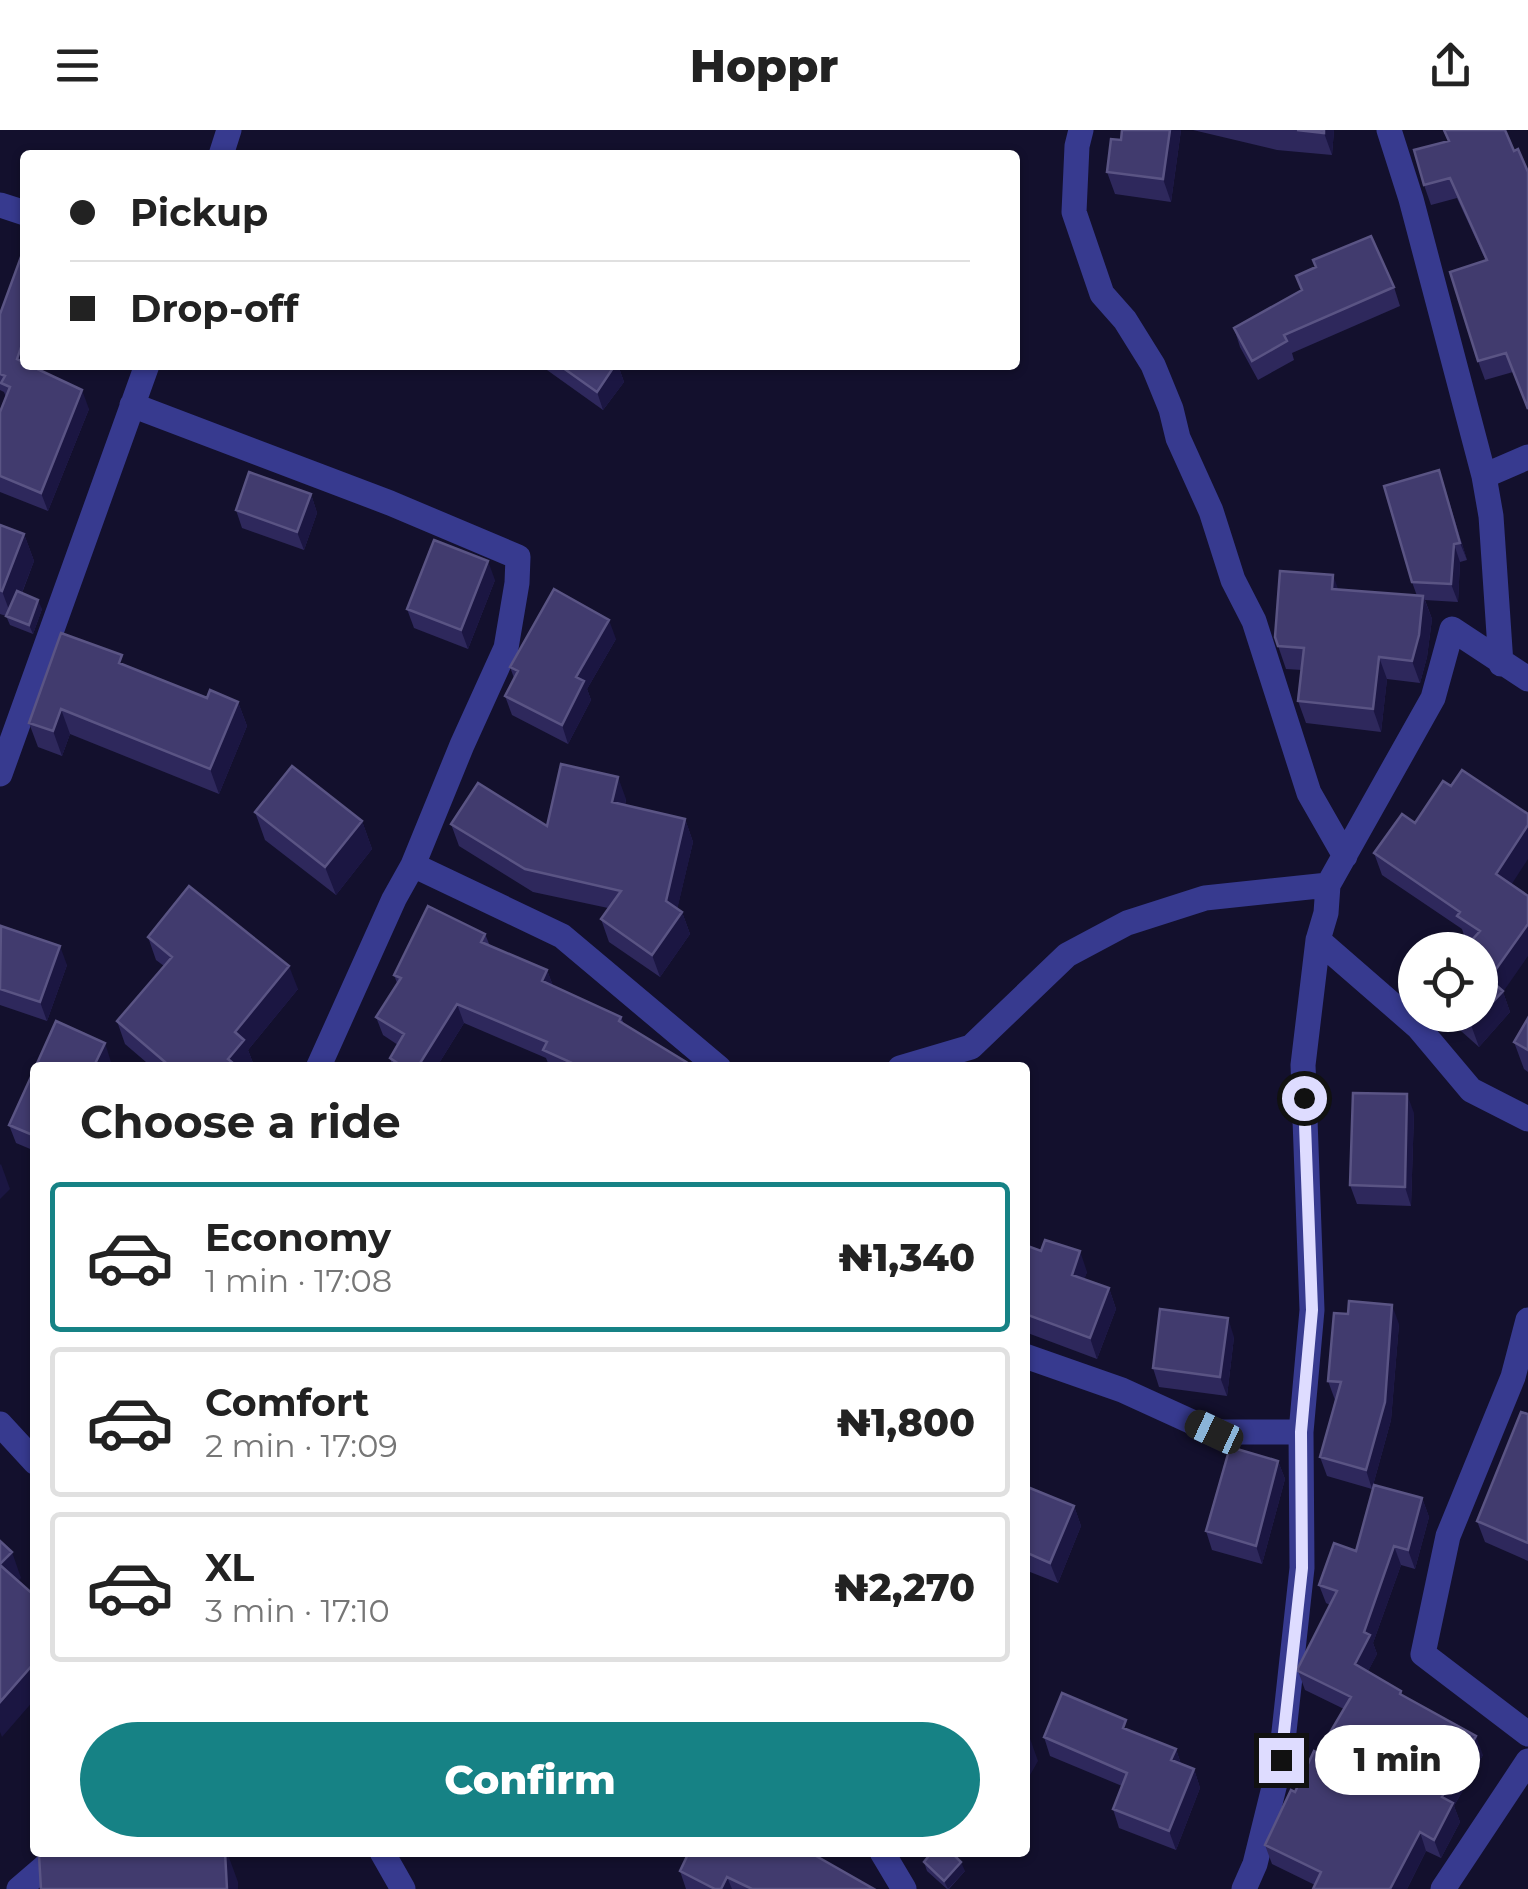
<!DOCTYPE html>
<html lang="en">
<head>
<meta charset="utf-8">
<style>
  :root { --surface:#fff; --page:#f2f2f2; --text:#222; --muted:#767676; --line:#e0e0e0; --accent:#168285 }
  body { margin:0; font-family:Montserrat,sans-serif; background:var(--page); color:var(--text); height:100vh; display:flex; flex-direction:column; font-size:38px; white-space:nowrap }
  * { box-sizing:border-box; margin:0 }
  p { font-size:32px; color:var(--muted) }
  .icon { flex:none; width:55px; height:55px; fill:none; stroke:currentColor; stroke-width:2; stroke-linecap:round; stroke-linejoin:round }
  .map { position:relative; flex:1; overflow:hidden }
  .panel { position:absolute; left:30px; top:932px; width:1000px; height:795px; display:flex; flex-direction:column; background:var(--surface); border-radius:10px; box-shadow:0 2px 8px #0004 }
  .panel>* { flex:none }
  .hud { position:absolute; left:20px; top:20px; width:1000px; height:220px; border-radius:10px; box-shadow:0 2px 8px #0004; display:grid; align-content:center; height:220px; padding:0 50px; background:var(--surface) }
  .buttons { position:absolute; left:1398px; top:802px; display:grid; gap:20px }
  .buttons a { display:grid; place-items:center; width:100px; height:100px; border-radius:50%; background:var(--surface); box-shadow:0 2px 8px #0004; font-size:50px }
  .end { position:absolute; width:45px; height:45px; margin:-22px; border:12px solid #dedcff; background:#111; box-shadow:0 0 0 5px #111 }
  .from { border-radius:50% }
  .bubble { position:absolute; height:70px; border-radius:35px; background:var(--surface); box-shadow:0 2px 8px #0004; font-size:32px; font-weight:800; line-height:70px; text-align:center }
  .car { position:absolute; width:30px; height:60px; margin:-30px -15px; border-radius:12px; box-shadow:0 0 8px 2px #0007; background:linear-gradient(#222 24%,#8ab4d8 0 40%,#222 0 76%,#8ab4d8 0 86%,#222 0) }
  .hud b { display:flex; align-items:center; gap:35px; height:95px; font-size:38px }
  .hud b+b { border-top:2px solid var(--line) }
  .hud i { width:25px; height:25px; background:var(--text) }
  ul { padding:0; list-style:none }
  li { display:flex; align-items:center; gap:30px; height:150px; margin:0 20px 15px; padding:0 30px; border:5px solid var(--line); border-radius:10px }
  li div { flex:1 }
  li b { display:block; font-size:38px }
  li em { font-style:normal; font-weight:800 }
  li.on { border-color:var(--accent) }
  li>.icon { width:90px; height:90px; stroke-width:1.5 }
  h2 { padding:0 50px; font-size:45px; line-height:120px }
  .cta { display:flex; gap:20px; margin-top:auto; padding:20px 50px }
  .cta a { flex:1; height:115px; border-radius:60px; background:var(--accent); color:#fff; font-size:40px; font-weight:800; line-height:115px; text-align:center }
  header { display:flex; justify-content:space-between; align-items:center; height:130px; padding:0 50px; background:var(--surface); font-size:45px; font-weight:800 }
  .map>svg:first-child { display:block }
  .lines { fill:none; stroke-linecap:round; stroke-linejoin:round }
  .minor { stroke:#373a8f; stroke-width:25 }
  .wall { fill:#2e285c }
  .shaded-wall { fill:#1b1642 }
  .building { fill:#413b6e; stroke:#5a5484; stroke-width:2.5 }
  .route { stroke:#dedcff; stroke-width:12 }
</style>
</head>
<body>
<header><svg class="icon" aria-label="menu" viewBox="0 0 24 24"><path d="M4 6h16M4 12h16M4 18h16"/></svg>Hoppr<svg class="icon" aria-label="share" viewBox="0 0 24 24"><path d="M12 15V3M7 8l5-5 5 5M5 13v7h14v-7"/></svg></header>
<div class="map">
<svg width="1528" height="1759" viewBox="0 0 1528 1759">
  <rect width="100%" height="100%" fill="#13102d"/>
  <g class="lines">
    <path class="minor" d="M1081,0L1077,16L1074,82L1102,164L1125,190L1153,235L1171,279L1178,308L1211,381L1233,450L1254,491L1309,663L1345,726
      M1389,0L1411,69L1484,346L1491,386L1501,534
      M221,25L229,0
      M0,75L25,83
      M132,275L390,373L518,427L517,453L506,518L462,615L413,735L394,769L318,938
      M1484,346L1528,327
      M0,644L147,235
      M413,735L562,806L719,938
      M1318,810L1418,897L1471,960L1528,989
      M900,938L971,917L1067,825L1127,793L1205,768L1328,755
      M1528,1190L1513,1247L1448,1406L1423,1524L1528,1604
      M1025,1226L1122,1260L1214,1302H1301
      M0,1294L35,1332
      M382,1722L403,1759
      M882,1722L904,1759
      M19,1759L62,1722
      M1244,1759L1255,1734L1281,1629L1302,1438L1301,1302L1312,1180L1303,935L1318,810L1326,783L1328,755L1433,568L1452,499L1528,549
      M1443,1759L1528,1631"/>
  </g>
  <path class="wall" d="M1181,0L1171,72L1115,64L1107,42L1121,10Z
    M1193,0H1334L1332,25L1277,20Z
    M1443,0H1505L1513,242L1485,250L1478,231L1486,131L1457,68L1431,75L1424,55L1448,11Z
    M1313,130L1394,157L1400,176L1292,223L1294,230L1258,250L1240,217L1234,198L1302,161L1296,146L1316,137Z
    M0,184L25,235L89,279L48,381L0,362V282L6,267L4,262L0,260Z
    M540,235H618L624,252L603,280Z
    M1439,340L1467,430L1460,432L1458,472L1425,470L1432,489L1427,527L1420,553L1387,549L1381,602L1306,593L1298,571L1302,540L1286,539L1275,507L1338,460L1417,466L1412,452Z
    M311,364L317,383L304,420L242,398L236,380Z
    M0,395L24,404L34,431L22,463L42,479L33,504L10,495L6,486L0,484Z
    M495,450L468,519L414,498L407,479Z
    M616,509L587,559L591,570L568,614L512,585L505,566L514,548L510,537Z
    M126,535L207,568L238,572L247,596L219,664L70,604L62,626L38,617L29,593Z
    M626,669L625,675L685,689L693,712L677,779L682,782L690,804L660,847L609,812L601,789L608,778L533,762L459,716L451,694L547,696Z
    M255,682L362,691L372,719L336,765L265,710Z
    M1374,723L1511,755L1503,862L1510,882L1479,917L1443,885H1480L1470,811L1465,808L1462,799L1382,745Z
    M0,798L67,835L47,891L0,875Z
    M485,804L490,816L547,840L553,856L621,887L624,894L696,938H550L546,928L464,893L436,938H393L390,928L398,915L383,905L376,887L397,853L394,845Z
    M148,807L298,859L248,920L253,933L249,938H153L125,914L117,891L164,836L156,830Z
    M1528,888V942L1524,939L1514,912Z
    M35,938V1021L16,1013L9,995Z
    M1414,983L1411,1076L1357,1074L1350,1055Z
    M1025,1115L1087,1142L1084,1149L1109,1158L1116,1179L1097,1229L1025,1202Z
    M1399,1194L1391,1290L1372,1359L1327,1346L1320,1327L1335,1270L1328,1251Z
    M1234,1207L1227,1266L1159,1257L1153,1238Z
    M1528,1284V1431L1485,1412L1477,1391Z
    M1278,1331L1285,1349L1262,1434L1212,1420L1206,1401Z
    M1025,1356L1074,1376L1081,1396L1058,1453L1025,1440Z
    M1422,1368L1429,1387L1415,1439L1401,1435L1373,1513L1377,1524L1368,1541L1483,1625L1454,1676L1460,1692L1441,1728L1426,1721L1407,1759H1313L1315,1755L1272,1734L1265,1715L1344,1579L1305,1560L1298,1541L1330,1475L1326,1473L1319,1455L1356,1421Z
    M1130,1600L1176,1619L1181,1634L1194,1639L1200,1658L1176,1720L1119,1698L1113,1679L1122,1656L1050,1626L1044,1607Z
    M924,1732L965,1741L949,1759H947L927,1741Z
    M680,1741L874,1759H686Z"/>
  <path class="shaded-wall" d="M1170,0H1181L1171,72L1163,49Z
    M1324,0H1334L1332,25L1324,3Z
    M25,206V235L17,229Z
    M615,235H618L624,252L603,280L597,262Z
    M82,260L89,279L48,381L41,363Z
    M1439,340L1445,358L1467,430L1460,413Z
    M311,364L317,383L304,420L297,402Z
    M24,404L34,431L12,488L2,461Z
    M1454,414L1460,432L1458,472L1451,454Z
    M488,431L495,450L468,519L461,500Z
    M1333,445L1341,467L1332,459Z
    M1423,466L1432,489L1427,527L1420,553L1412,531Z
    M38,470L42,479L33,504L29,495Z
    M609,490L616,509L587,559L591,570L568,614L562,595L576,547Z
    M1379,527L1387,549L1381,602L1373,579Z
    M238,572L247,596L219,664L210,639Z
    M61,579L70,604L62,626L53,601Z
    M618,647L626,669L620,694L612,672Z
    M685,689L693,712L674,793L666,771Z
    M362,691L372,719L336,765L325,737Z
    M1528,695V729L1504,766L1496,744Z
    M682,782L690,804L660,847L652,825Z
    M1528,794V826L1503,862L1510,882L1479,917L1471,895L1489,849Z
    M60,816L67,835L47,891L40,872Z
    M289,836L298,859L248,920L253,933L249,938H231L228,929L235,902Z
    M547,840L554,859L542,851Z
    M457,874L464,893L436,938H417Z
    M105,913L111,932L109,938H93Z
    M1407,964L1414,983L1411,1076L1405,1057Z
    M1,1034L10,1059L0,1069V1035Z
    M1080,1121L1087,1142L1079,1165L1072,1145Z
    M1109,1158L1116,1179L1097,1229L1090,1208Z
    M1392,1175L1399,1194L1391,1290L1372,1359L1366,1340Z
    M1228,1188L1234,1207L1227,1266L1220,1247Z
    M1025,1297L1030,1310L1025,1319Z
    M1278,1331L1285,1349L1262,1434L1256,1416Z
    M1422,1368L1429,1387L1415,1439L1408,1420Z
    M1074,1376L1081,1396L1058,1453L1050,1433Z
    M1394,1416L1401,1435L1373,1513L1377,1524L1362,1553L1355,1534L1364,1502Z
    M12,1422L21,1448L9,1461L0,1434Z
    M35,1532V1569L2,1607L0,1602V1572Z
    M1028,1603L1038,1631L1025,1654V1609Z
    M1476,1606L1483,1625L1454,1676L1460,1692L1441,1728L1434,1710L1442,1667Z
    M1176,1619L1182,1638L1171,1630Z
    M1194,1639L1200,1658L1176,1720L1169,1701Z
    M1420,1702L1426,1721L1407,1759H1390Z
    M225,1722H227L238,1752V1759H227Z
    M961,1732L965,1741L948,1759L944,1751Z
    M727,1747L732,1759H721Z"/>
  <path class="building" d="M1122,0H1170L1163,49L1107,42L1111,9L1121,10Z
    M1297,0H1324V3Z
    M1444,0H1505L1514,21L1518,19L1528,42V279L1506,223L1478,231L1450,142L1487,130L1450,48L1424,55L1414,20L1449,11Z
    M1371,106L1394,157L1284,205L1287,211L1252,231L1234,198L1302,160L1296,146L1316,137L1313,130Z
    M25,116V206L17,229L25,233V235H29L82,260L41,363L0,346V282L10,257L1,253L5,246L0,244V184Z
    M559,235H615L597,262Z
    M1439,340L1460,413L1454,414L1451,454L1412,452L1384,356Z
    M249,342L311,364L297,402L236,380Z
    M0,395L24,404L2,461L0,460Z
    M434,410L488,431L461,500L407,479Z
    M1280,441L1333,445L1332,459L1423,466L1419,505L1412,531L1379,527L1373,579L1298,571L1304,518L1278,516L1275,507Z
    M554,459L609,490L576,547L584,551L562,595L505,566L518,541L510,537Z
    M17,461L38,470L29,495L6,486Z
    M61,503L122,525L119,533L207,568L210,560L238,572L210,639L61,579L53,601L29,593Z
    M561,634L618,647L612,672L685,689L666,771L682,782L652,825L601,789L621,761L525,739L451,694L478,653L547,696Z
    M292,636L362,691L325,737L255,682Z
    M1462,640L1528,684V695L1496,744L1528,766V794L1489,849L1503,861L1471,895L1460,885H1480V820H1463L1480,801L1457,786L1460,782L1374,723L1402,684L1415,693L1443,651L1451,656Z
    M189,756L289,836L235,902L244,910L228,929L234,934L231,938H172L117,891L172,827L148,807Z
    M428,776L485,804L481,812L547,840L542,851L621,887L619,891L696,938H583L543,920L547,912L457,874L417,938H405L390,928L404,904L376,887L401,848L394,845Z
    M1,796L60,816L40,872L0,859Z
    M1528,888V920L1514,912Z
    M56,891L105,913L93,938H35Z
    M35,938V1006L9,995Z
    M1353,963L1407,964L1405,1057L1350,1055Z
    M1045,1110L1080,1121L1072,1145L1109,1158L1090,1208L1025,1184V1115L1041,1121Z
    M1349,1171L1392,1175L1385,1272L1366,1340L1320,1327L1341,1252L1328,1251L1334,1183L1348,1184Z
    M1160,1179L1228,1188L1220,1247L1153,1238Z
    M1521,1282L1528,1284V1413L1477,1391Z
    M1230,1317L1278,1331L1256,1416L1206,1401Z
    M1374,1355L1422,1368L1408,1420L1394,1416L1364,1502L1370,1505L1355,1534L1401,1561L1400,1564L1476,1606L1442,1667L1453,1673L1434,1710L1420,1702L1390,1759H1313L1321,1742L1265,1715L1291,1660L1295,1662L1314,1621L1318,1623L1351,1567L1298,1541V1538L1337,1461L1319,1455L1334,1413L1356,1421Z
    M1025,1356L1074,1376L1050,1433L1025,1422Z
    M0,1411L12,1422L0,1434Z
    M0,1435L35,1466V1532L0,1572Z
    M1062,1563L1126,1590L1123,1598L1176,1619L1171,1630L1194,1639L1169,1701L1113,1679L1127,1643L1044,1607Z
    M86,1722H225L227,1759H41L39,1725Z
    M689,1722H809L874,1759H752L727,1747L721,1759H715L680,1741Z
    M932,1722H951L961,1732L944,1751L924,1732Z"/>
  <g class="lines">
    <path class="route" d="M1281,1630L1302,1438L1301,1302L1312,1180L1304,968"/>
  </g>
</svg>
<div class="buttons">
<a><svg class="icon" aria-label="locate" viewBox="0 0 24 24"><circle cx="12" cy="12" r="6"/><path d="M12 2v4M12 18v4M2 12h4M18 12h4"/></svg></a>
</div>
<i class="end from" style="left:1304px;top:968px"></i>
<i class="end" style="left:1281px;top:1630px"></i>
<div class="bubble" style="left:1315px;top:1595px;width:165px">1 min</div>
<i class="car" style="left:1214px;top:1302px;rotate:295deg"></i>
<div class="hud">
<b><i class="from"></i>Pickup</b>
<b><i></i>Drop-off</b>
</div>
<section class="panel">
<h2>Choose a ride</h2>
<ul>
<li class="on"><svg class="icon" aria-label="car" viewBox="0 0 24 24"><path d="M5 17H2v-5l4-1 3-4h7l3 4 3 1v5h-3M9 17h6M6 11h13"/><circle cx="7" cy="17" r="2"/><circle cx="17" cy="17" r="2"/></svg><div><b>Economy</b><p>1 min · 17:08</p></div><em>₦1,340</em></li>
<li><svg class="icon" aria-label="car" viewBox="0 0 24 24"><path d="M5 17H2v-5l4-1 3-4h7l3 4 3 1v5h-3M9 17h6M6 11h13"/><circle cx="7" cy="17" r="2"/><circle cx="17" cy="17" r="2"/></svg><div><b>Comfort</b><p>2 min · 17:09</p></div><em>₦1,800</em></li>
<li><svg class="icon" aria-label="car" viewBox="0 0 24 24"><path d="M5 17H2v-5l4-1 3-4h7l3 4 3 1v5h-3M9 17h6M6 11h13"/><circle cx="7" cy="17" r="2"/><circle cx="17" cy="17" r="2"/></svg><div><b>XL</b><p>3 min · 17:10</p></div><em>₦2,270</em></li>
</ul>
<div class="cta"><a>Confirm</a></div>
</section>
</div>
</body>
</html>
